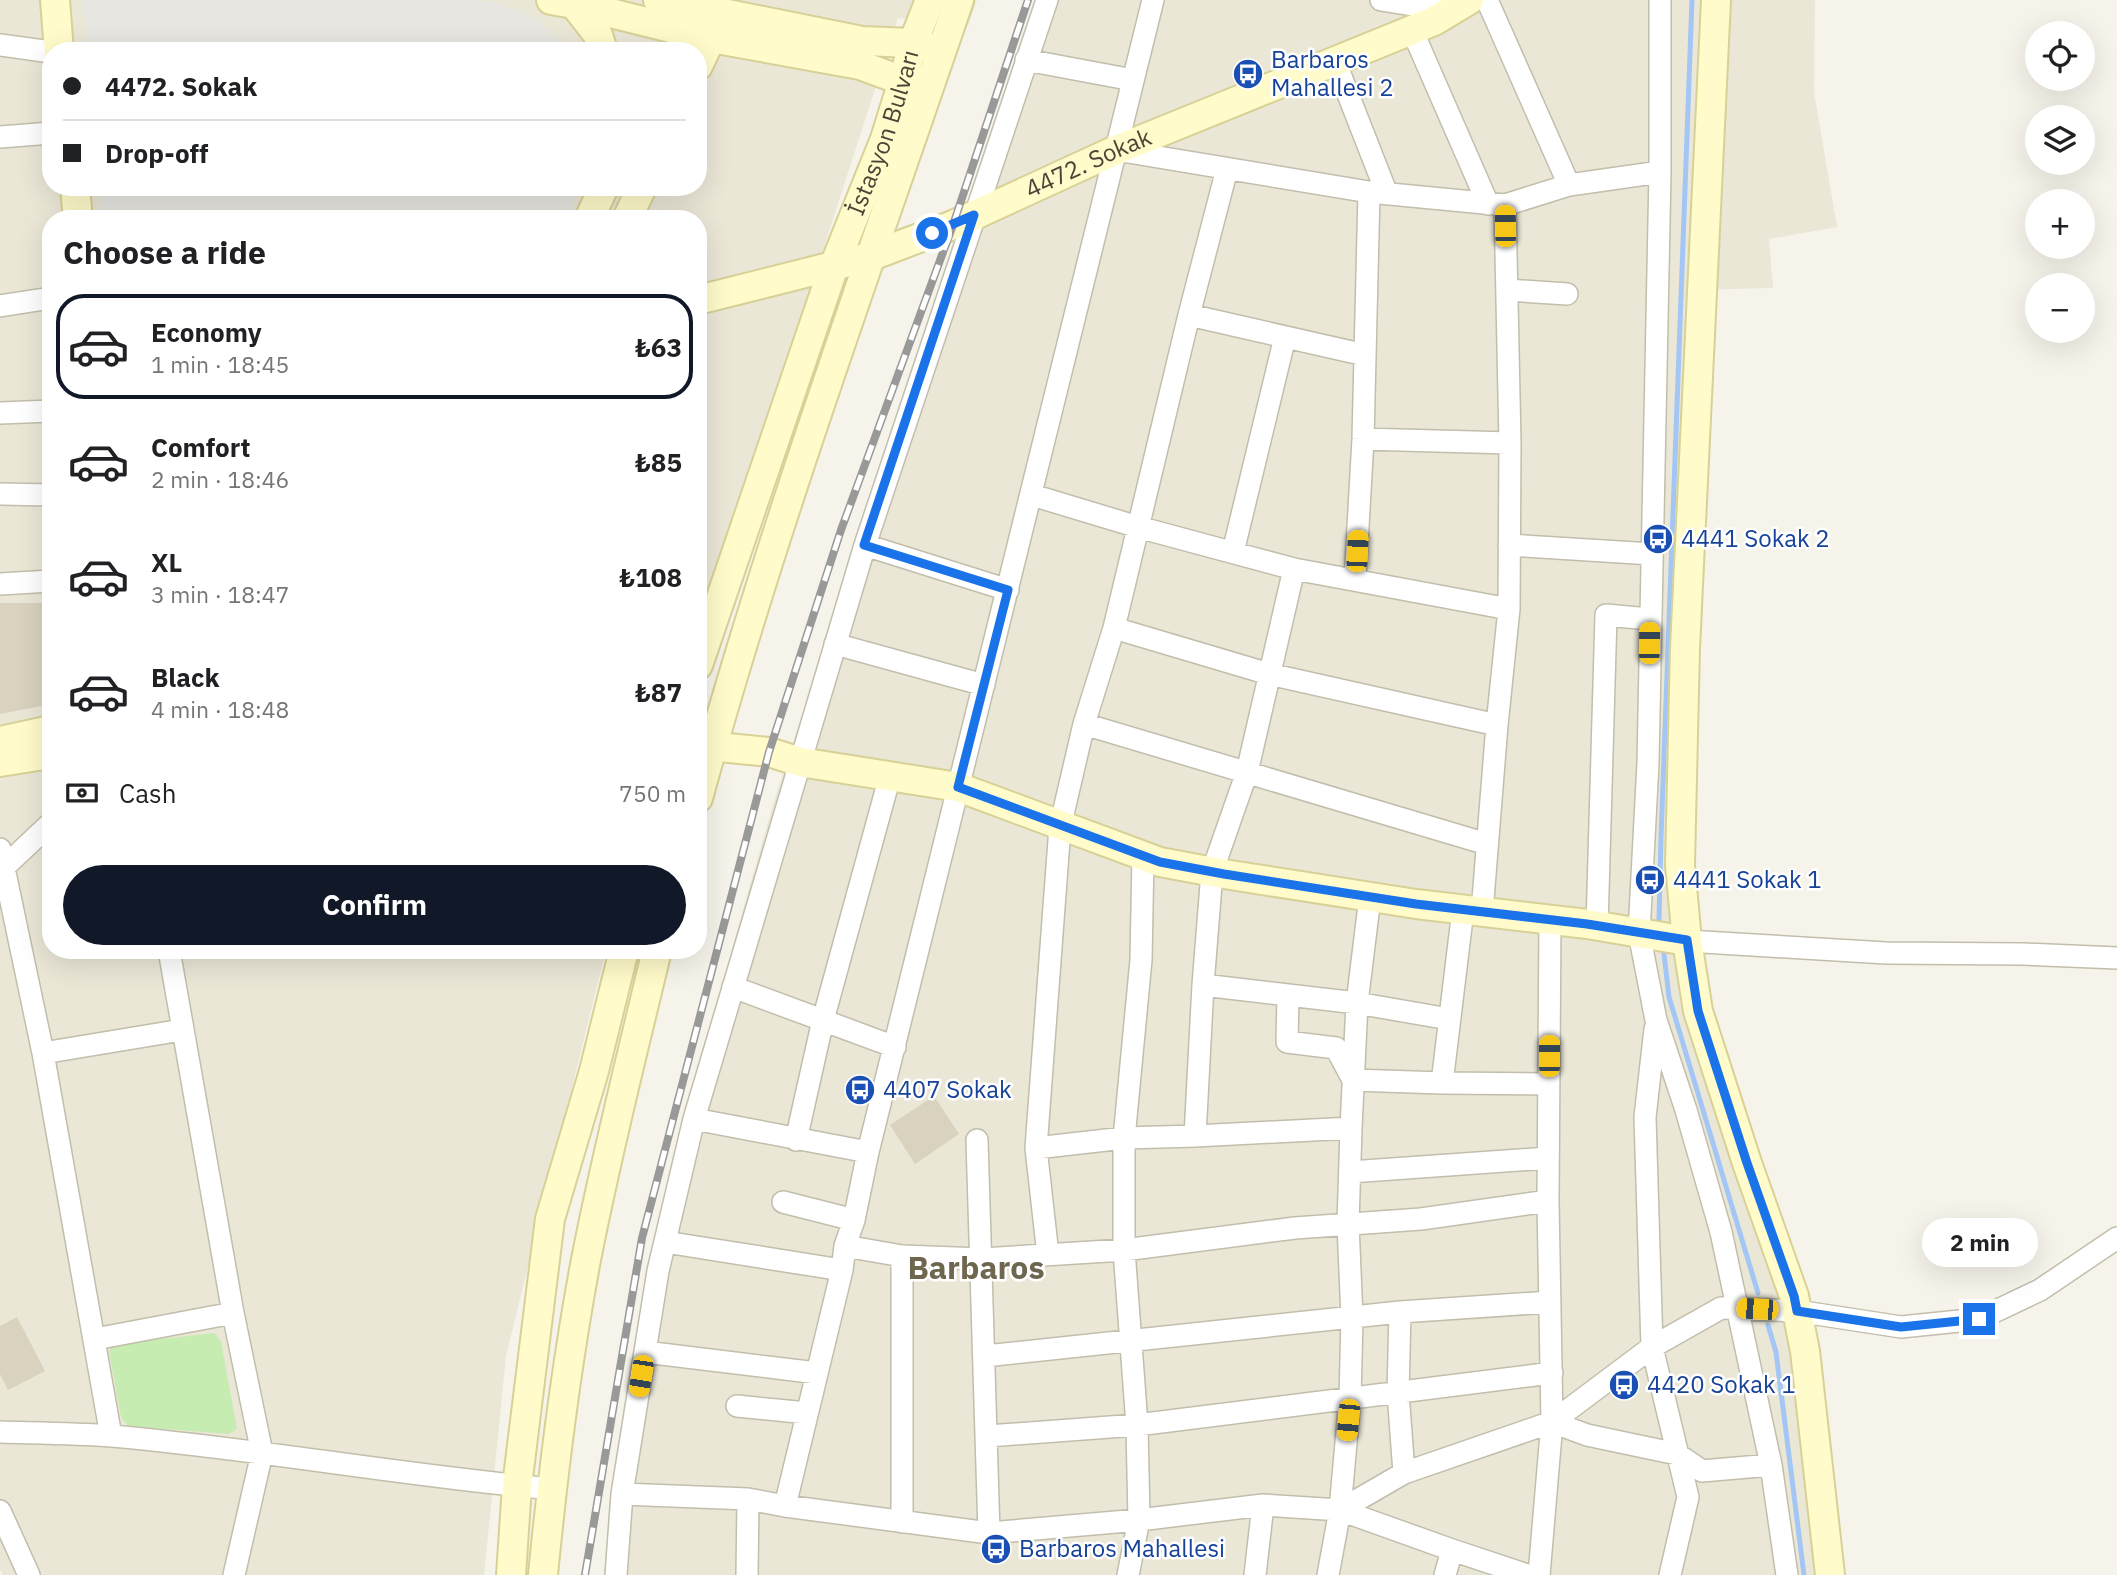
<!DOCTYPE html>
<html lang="en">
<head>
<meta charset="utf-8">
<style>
  :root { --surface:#fff; --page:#f2f2f2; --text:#202124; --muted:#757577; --line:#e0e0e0; --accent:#111827 }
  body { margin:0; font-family:"IBM Plex Sans",sans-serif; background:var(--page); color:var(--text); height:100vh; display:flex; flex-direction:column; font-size:26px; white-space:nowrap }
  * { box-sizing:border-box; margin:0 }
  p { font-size:23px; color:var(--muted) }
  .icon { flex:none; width:38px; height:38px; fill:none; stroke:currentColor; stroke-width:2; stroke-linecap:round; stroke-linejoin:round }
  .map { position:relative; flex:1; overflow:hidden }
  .side { position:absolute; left:42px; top:210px; width:665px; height:749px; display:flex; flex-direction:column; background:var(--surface); border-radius:28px; box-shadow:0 7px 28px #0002 }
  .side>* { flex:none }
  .guide { position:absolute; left:42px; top:42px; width:665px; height:154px; border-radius:28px; box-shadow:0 7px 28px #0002; display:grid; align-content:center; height:154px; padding:0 21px; background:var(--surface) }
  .fabs { position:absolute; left:2025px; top:21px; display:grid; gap:14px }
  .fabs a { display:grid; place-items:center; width:70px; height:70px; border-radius:50%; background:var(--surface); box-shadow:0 7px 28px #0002; font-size:35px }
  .end { position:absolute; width:32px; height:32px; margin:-16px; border:9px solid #1a73e8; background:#fff; box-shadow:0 0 0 4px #fff }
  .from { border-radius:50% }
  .bubble { position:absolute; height:49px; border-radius:24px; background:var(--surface); box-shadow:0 7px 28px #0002; font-size:23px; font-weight:700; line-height:49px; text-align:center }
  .car { position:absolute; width:21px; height:42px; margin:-21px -10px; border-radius:9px; box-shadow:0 0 5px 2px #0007; background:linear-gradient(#f5c518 24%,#345 0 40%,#f5c518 0 76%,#345 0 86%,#f5c518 0) }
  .guide b { display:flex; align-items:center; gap:24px; height:66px; font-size:26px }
  .guide b+b { border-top:2px solid var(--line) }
  .guide i { width:18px; height:18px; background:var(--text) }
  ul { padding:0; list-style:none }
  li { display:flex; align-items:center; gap:21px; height:105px; margin:0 14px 10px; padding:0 7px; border:4px solid transparent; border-radius:28px }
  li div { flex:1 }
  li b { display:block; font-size:26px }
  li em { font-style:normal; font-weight:700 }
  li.active { border-color:var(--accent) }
  li>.icon { width:63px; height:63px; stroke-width:1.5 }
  h2 { padding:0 21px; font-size:32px; line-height:84px }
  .pay { display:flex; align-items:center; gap:18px; height:77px; padding:0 21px; font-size:26px }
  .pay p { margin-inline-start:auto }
  .action { display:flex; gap:14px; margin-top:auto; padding:14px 21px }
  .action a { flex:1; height:80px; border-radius:42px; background:var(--accent); color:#fff; font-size:28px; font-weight:700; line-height:80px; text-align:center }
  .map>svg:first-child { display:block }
  .residential { fill:#eae7d7; fill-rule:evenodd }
  .green { fill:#c7ecb1 }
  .parking { fill:#e7e6e1 }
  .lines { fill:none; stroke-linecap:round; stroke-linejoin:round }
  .stream { stroke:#a3c6f5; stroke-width:5 }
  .building { fill:#d8d2be }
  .street-casing { stroke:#c2beab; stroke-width:24 }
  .secondary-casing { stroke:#d8d197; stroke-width:32 }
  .street { stroke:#fff; stroke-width:21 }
  .secondary { stroke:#fffbca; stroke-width:28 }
  .rail-casing { stroke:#999; stroke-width:8 }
  .rail { stroke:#fff; stroke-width:5; stroke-dasharray:16; stroke-linecap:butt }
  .route { stroke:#1a73e8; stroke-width:9 }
  .labels { text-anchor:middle; stroke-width:5; stroke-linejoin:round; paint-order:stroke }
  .transit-label { font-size:24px; fill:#164399; stroke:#fff; text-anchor:start }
  .street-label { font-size:24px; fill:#4a4637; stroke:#fff }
  .district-label { font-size:32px; font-weight:bold; fill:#6e664e; stroke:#fff }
</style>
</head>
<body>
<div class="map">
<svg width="2117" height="1575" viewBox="0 0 2117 1575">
  <rect width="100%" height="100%" fill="#f6f4ea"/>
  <path class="residential" d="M0,0H977L968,26L898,18L698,637V219H51V950H606L506,1356L484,1575H3L0,1570ZM51,51H698V187H51Z
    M1041,0H1815L1814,92L1837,227L1769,239L1773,288L1691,290L1675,950L1788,1325L1818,1575H604L614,1471L648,1267L693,1086L773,804L953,255Z"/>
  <path class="green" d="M215,1333L221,1342L237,1429L229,1434L128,1426L121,1417L109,1351L114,1344Z"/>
  <path class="parking" d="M83,0H477L499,4L537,19L569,51H88Z
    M100,187H578L564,219H103Z"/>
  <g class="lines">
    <path class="stream" d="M1659,920L1661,837L1692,0
      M1664,954L1669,997L1758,1293
      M1768,1325L1776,1352L1804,1575"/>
  </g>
  <path class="building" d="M0,603H51V704L0,714Z
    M934,1096L959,1134L915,1164L890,1125Z
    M17,1317L45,1371L8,1390L0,1374V1326Z"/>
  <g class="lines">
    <g class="street-casing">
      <path id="street" d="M1381,0L1450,11
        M1487,0L1569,185
        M1660,0V172L1648,763L1639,933L1656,1020L1686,1110L1721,1232L1771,1465L1787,1575
        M1412,30L1488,204
        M0,45L51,52
        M1026,60L1133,80
        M1335,61L1387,194
        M0,137L51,133
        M1116,150L1369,192L1505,205L1569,185L1660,172
        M1507,290L1567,294
        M0,306L51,298
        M1189,315L1365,355
        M0,413L51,411
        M1363,439L1510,443
        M0,494L51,495
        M1032,495L1138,527L1294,569L1509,609
        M865,545L1008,590
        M1509,545L1652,554
        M1233,552L1285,337
        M1355,579L1363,439L1369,192
        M0,584L51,581
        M1114,628L1269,674L1497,725
        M835,644L984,685
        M1084,724L1487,844
        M0,849L43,1053L111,1436
        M0,871L51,823
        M1482,912L1497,725L1509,609L1510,443L1505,205
        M1597,926L1606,615L1649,619
        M1687,941L1886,953L2023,954L2117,958
        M169,950L233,1313L262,1453L234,1575
        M1203,985L1357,1003L1449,1019
        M733,987L895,1047
        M1288,995L1287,1042L1336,1048L1353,1080L1442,1083L1548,1084
        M1655,1029L1645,1117L1652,1347L1688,1497L1670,1575
        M43,1053L182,1030
        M1442,1083L1463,910
        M694,1119L868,1152
        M1195,1136L1203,985L1212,872L1247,772L1294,569
        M796,1140L823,1020L890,776
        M977,1140L989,1533
        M1036,1148L1124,1138L1195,1136L1351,1128
        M1350,1172L1548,1158
        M783,1202L854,1220
        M665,1242L842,1270
        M845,1246L902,1256L982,1259L1124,1250L1295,1228L1421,1219L1548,1201
        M1048,1255L1036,1148L1060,827L1084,724L1114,628L1189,315L1227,169
        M902,1256V1522
        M1400,1312L1398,1393L1404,1473
        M95,1339L233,1313
        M645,1352L817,1373
        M985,1356L1400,1312L1550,1302
        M737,1406L807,1413
        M1552,1422L1587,1435L1677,1454L1702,1471L1771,1465
        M0,1432C37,1433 75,1433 112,1436C260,1449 405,1476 553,1489
        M988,1436L1137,1425L1552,1373
        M622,1494L748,1499L785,1506L989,1533L1139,1520L1263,1505L1340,1510L1404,1473L1552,1422L1652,1347L1721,1308L1797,1311L1901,1327L1979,1319L2040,1290L2117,1238
        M785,1506L842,1270L845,1246L854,1220L868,1152L1153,0
        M1340,1510L1452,1550L1527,1575
        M0,1511L29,1575
        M616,1575L622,1494L658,1271L694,1119L865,545L1047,0
        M747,1575L748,1499
        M1128,1575L1139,1520L1137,1425L1124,1250V1138L1141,960L1143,856
        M1255,1575L1263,1505
        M1328,1575L1340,1510L1350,1398L1352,1318L1348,1224L1351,1128L1357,1003L1370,897
        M1445,1575L1452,1550
        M1539,1575L1552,1422L1548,1201L1550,920"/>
    </g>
    <g class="secondary-casing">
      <g id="secondary">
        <path d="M55,0L59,51"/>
        <path d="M551,0L574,4L711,38L860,65L903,81L920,80"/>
        <path d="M658,0L862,41L913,43L924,45L930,50"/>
        <path d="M1716,0L1685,648L1680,865L1687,941L1698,1011L1747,1163L1794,1296L1805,1351L1830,1575"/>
        <path d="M574,4L598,35L603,51"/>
        <path d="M698,66L711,38L723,23"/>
        <path d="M75,187L78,219"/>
        <path d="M589,219L604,187"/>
        <path d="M627,219L642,187"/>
        <path id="s1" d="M698,300L869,257L953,225L1116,150L1434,21L1469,0"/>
        <path id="s2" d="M698,665L834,266L885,139L903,81L913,43L930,0"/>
        <path d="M0,741L51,730"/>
        <path d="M698,745L769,752L800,762L958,787L1160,862L1224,874L1416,904L1587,924L1687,941"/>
        <path d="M0,762L51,754"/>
        <path d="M698,798C772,528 869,265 959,0"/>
        <path d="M511,1575L517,1486L550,1219L594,1071L624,950"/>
        <path d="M543,1575C553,1472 566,1367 585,1265C605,1160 632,1055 657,950"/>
      </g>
    </g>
    <use href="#street" class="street"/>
    <use href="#secondary" class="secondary"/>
    <g class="rail-casing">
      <path id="rail" d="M585,1575L642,1238L769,752L841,530L953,225L1028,0"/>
    </g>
    <use href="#rail" class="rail"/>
  </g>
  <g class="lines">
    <path class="route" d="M932,233L974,215L864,545L1008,590L958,787L1160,862L1224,874L1416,904L1587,924L1687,940L1698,1011L1747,1163L1794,1296L1797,1311L1901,1327L1979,1319"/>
  </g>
  <defs>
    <g id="bus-disc" transform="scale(1.575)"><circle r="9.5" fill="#1a4fb4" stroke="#fff"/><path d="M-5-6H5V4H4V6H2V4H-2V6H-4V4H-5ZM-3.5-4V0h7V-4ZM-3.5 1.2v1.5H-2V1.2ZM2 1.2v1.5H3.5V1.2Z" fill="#fff"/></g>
  </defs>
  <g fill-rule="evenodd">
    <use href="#bus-disc" x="1248" y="74"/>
    <use href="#bus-disc" x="1658" y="539"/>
    <use href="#bus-disc" x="1650" y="880"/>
    <use href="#bus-disc" x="860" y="1090"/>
    <use href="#bus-disc" x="1624" y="1385"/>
    <use href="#bus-disc" x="996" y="1549"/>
  </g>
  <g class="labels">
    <g class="transit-label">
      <text x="1271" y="68">Barbaros<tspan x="1271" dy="28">Mahallesi 2</tspan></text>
      <text x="1681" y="547">4441 Sokak 2</text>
      <text x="1673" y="888">4441 Sokak 1</text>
      <text x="883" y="1098">4407 Sokak</text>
      <text x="1647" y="1393">4420 Sokak 1</text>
      <text x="1019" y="1557">Barbaros Mahallesi</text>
    </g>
    <g class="street-label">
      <text dy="8" stroke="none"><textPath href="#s2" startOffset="564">İstasyon Bulvarı</textPath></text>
      <text dy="8" stroke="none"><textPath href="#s1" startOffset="415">4472. Sokak</textPath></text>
    </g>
    <g class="district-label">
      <text x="976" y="1279">Barbaros</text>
    </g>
  </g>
</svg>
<div class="fabs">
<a><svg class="icon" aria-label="locate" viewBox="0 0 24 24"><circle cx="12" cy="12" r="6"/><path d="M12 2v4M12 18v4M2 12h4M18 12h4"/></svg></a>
<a><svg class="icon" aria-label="layers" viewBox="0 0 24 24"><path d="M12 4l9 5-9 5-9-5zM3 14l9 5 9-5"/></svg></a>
<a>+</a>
<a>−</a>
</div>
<i class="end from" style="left:932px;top:233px"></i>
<i class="end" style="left:1979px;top:1319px"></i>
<div class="bubble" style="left:1922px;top:1218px;width:116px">2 min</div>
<i class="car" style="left:1505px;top:226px;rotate:359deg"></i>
<i class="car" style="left:1357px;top:551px;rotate:3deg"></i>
<i class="car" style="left:1649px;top:643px;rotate:1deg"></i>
<i class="car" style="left:1549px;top:1056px;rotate:0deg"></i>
<i class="car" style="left:1757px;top:1309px;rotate:273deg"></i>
<i class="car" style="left:641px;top:1376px;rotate:189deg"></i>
<i class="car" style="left:1348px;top:1420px;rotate:185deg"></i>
<div class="guide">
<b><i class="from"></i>4472. Sokak</b>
<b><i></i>Drop-off</b>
</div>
<section class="side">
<h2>Choose a ride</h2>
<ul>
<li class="active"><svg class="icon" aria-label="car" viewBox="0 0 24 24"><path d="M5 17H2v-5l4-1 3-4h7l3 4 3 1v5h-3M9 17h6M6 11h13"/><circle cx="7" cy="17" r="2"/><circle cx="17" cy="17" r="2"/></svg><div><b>Economy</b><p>1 min · 18:45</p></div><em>₺63</em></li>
<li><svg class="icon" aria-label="car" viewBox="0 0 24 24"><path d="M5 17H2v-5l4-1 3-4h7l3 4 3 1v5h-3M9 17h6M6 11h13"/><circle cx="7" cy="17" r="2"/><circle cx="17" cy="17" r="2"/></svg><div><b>Comfort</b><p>2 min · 18:46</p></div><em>₺85</em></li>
<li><svg class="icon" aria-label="car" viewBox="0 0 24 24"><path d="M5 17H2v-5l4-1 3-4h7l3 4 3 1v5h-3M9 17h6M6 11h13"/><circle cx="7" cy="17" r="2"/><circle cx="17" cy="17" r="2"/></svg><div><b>XL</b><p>3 min · 18:47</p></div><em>₺108</em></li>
<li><svg class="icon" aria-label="car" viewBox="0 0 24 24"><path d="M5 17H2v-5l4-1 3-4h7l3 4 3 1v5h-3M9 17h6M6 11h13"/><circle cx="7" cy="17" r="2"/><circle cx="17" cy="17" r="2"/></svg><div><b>Black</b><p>4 min · 18:48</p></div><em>₺87</em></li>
</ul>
<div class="pay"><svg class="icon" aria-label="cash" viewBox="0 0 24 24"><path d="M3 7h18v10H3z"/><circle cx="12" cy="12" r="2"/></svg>Cash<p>750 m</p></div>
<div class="action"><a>Confirm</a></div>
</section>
</div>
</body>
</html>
